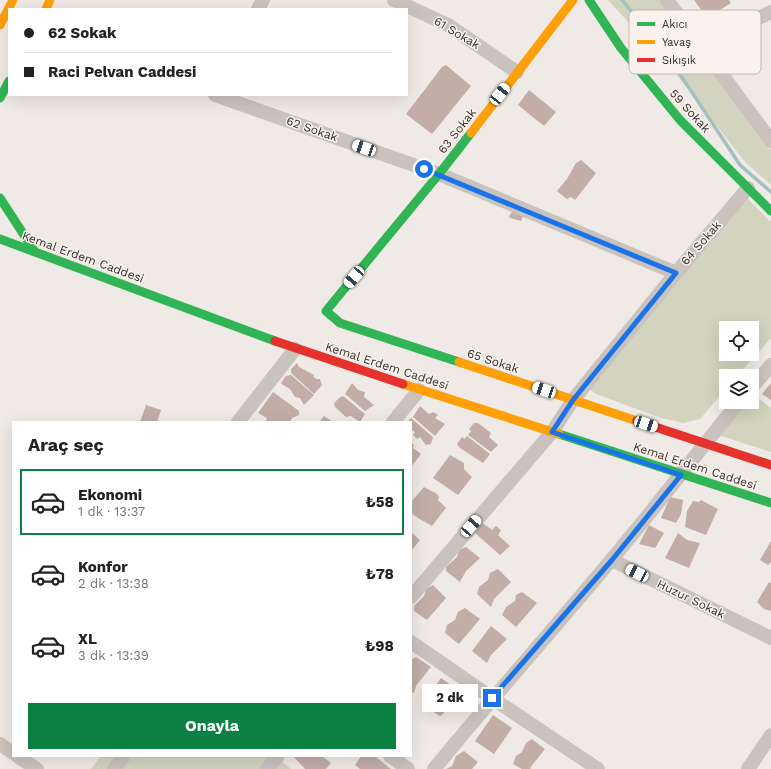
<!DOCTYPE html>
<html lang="tr">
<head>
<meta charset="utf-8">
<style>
  :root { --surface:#fff; --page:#f6f6f6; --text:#222; --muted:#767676; --line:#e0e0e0; --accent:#0b8043 }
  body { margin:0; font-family:"Work Sans",sans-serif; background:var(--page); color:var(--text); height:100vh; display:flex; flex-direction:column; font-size:15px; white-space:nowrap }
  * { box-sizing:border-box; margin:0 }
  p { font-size:13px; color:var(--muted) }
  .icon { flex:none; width:22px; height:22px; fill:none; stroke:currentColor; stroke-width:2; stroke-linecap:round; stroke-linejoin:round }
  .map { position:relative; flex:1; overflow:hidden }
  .sheet { position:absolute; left:12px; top:421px; width:400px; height:336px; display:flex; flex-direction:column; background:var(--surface); border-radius:0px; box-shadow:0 4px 16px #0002 }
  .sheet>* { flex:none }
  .banner { position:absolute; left:8px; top:8px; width:400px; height:88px; border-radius:0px; box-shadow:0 4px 16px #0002; display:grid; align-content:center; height:88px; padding:0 16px; background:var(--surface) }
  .buttons { position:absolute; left:719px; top:321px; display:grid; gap:8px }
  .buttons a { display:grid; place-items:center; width:40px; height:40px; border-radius:0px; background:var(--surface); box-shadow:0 4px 16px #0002; font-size:20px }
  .end { position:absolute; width:18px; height:18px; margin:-9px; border:5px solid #1a73e8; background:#fff; box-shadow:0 0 0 2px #fff }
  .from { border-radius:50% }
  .bubble { position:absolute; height:28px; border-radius:0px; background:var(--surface); box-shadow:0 4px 16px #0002; font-size:13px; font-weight:700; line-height:28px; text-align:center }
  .car { position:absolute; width:12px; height:24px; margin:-12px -6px; border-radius:5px; box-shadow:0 0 3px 1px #0007; background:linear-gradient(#fff 24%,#345 0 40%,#fff 0 76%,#345 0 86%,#fff 0) }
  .banner b { display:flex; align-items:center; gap:14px; height:38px; font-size:15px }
  .banner b+b { border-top:1px solid var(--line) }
  .banner i { width:10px; height:10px; background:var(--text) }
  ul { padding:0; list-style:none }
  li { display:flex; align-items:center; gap:12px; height:66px; margin:0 8px 6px; padding:0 8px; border:2px solid transparent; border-radius:0px }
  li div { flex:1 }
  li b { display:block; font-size:15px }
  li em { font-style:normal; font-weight:700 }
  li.active { border-color:var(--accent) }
  li>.icon { width:36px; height:36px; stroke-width:1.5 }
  h2 { padding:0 16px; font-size:18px; line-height:48px }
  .action { display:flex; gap:8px; margin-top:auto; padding:8px 16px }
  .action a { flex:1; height:46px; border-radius:0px; background:var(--accent); color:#fff; font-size:16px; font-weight:700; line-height:46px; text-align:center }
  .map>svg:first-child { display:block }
  .green { fill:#d2d4bf; fill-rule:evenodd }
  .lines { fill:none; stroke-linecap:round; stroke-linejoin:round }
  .stream { stroke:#a1c1be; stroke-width:3.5 }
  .building { fill:#c2ada7 }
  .street { stroke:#c9c2bd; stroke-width:14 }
  .fast { stroke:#30b455; stroke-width:9 }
  .slow { stroke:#ff9f0a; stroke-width:9 }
  .jam { stroke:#e5322d; stroke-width:9 }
  .route { stroke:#1a73e8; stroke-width:5 }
  .labels { text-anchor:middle; stroke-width:3; stroke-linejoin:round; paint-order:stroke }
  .street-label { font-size:12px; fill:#3a2f2b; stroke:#faf3ed }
  .key { fill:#faf3ed; stroke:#c0b8b3; stroke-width:1 }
  .key-label { font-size:11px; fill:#3a2f2b }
</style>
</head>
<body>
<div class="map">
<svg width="771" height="769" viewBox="0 0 771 769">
  <rect width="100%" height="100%" fill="#efeae5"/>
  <path class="green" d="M608,0H661L701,57L771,150V185L746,163L675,73Z
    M746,197L771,222V338L737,376H726V389L700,419L683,423L661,418L596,394L589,389ZM726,328H752V354H726Z
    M753,394L771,408V452L718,435L746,402H752Z
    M101,756H276L291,769H91Z"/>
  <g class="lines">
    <path class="stream" d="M622,0L668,56L740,165L771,192"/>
  </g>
  <path class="building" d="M694,0H729L731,3L707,18Z
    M446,65L471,86L432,134L406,114L442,67Z
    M529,90L556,112L544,126L518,105Z
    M581,160L596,173L575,200L571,197L567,199L557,191L567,179L576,163Z
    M513,211L524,214L521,221L510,218L509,216Z
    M297,363L299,367L314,375L313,376L316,379H320L322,385L314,394L291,373V369Z
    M291,375L314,395L304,405L300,398L295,397L290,389L283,385L281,383L286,376Z
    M352,383L358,390L365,392L364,397L374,405L365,411L345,394Z
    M771,383V400L762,394Z
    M273,392L299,411V415L292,418L290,422H266L267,418L258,413Z
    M343,396L365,414L360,422L351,416L346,417L335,407L334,403L339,398Z
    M146,405L161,410L157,422H140Z
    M420,406L429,414L433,412L438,415L435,418L445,424L435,436L413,417Z
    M324,416L333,422H319Z
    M411,418L433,437L431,444L426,445L420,437L417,439L413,435L415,432L411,429V422H407Z
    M474,423H478L491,433L489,437L498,445L491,452L468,435L471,431L469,429Z
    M467,436L490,454L483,463L460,448L457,444L462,437L465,439Z
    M411,442L414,445L413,448L421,454L411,467Z
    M450,455L464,463V469L472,477L458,495L433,478Z
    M424,487L437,494L439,497L438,500L446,508L432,526L418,518L411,513V502Z
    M670,497L683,500L681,514L676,523L661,518Z
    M701,500L718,509L706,535L685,527L687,511L693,501L699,502Z
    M480,524H484L492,530L496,526L501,530L498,535L510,546L500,555L476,534L475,529Z
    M649,525L664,533L655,548L639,544Z
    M411,532L420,540L411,551Z
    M678,533L687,540L700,543L689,568L665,558Z
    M771,541V562L768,565L760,560Z
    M466,547L480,558L466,571L460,582L446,571V567L457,557L459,550Z
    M498,569L511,582L494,599L491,607L477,594L479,587L488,580L490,573Z
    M769,582L771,583V611L764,609L757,602Z
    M433,585L446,598L427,620L414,611V606L424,596L426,589Z
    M522,592L537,603L516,627L502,615L506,607L515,601L516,595Z
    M465,608L480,619L459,644L445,633L447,625L455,620L458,612Z
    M491,626L507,639L491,655L487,663L472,651Z
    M416,657L431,667L416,686L414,693L411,692V660Z
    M441,678L459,691L442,715L440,716L422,705Z
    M493,715L512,728L494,754L475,741Z
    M532,739L545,749L530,768L531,769H522L513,764L516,756L522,752L526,743Z
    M464,751L478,762L472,769H446L452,766L456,756Z
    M293,756H322L331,763L326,769H305Z
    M361,756H375L391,769H360L355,765Z"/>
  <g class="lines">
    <path class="street" d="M394,0L448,25L517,72
      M667,0L771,141
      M258,9L263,0
      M701,45L771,12
      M215,95L439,174L676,273
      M752,387L771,365
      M238,422L295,349
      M393,422L419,390
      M612,560L771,638
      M411,597L552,432L573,400L676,273L748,188
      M411,642L492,698L598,769
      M0,744L13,753
      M17,756L37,769
      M390,756L408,769
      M114,769L124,756
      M267,769L278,756
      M434,769C492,698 553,630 612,559C655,508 696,454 739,402
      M748,769L771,735"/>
    <path class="fast" d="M589,0L621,48L680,120L771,211
      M0,98L9,81
      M0,198L35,252
      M0,239L275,341
      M459,362L340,323L326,311L439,174L471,133
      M559,434L771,503"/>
    <path class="slow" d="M46,9L50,0
      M0,25L13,0
      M471,133L573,0
      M459,362L637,421
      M403,384L559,434"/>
    <path class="jam" d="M275,341L403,384
      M637,421L771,465"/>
  </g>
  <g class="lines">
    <path class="route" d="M424,169L676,273L573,400L552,432L681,475L612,560L492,698"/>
  </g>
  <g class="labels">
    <g class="street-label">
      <text transform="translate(457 33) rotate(31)" y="4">61 Sokak</text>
      <text transform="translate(690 111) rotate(48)" y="4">59 Sokak</text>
      <text transform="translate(312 129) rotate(19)" y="4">62 Sokak</text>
      <text transform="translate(457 131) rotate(-52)" y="4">63 Sokak</text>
      <text transform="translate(701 243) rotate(-49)" y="4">64 Sokak</text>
      <text transform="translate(83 257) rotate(20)" y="4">Kemal Erdem Caddesi</text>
      <text transform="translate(493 361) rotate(18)" y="4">65 Sokak</text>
      <text transform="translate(387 366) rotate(18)" y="4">Kemal Erdem Caddesi</text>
      <text transform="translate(695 466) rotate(18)" y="4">Kemal Erdem Caddesi</text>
      <text transform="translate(691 599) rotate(26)" y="4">Huzur Sokak</text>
    </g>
  </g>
  <rect x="629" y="10" width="132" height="64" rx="6" class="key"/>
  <rect x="637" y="22" width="18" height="4" fill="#30b455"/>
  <rect x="637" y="40" width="18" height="4" fill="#ff9f0a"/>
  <rect x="637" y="58" width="18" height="4" fill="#e5322d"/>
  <g class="key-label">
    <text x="662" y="28">Akıcı</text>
    <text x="662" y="46">Yavaş</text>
    <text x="662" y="64">Sıkışık</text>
  </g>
</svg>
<div class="buttons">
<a><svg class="icon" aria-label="locate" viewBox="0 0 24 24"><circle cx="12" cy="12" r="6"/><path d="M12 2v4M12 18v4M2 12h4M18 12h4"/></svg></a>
<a><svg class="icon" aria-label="layers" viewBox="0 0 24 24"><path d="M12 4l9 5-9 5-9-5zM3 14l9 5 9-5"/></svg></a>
</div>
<i class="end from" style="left:424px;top:169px"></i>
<i class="end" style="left:492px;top:698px"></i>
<div class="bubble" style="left:422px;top:684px;width:56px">2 dk</div>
<i class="car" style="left:500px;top:94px;rotate:38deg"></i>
<i class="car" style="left:364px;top:148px;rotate:289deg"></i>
<i class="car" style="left:354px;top:277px;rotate:220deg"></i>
<i class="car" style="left:544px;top:390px;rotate:289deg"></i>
<i class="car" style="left:646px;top:424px;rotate:108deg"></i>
<i class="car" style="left:471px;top:526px;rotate:41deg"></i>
<i class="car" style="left:637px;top:573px;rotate:297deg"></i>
<div class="banner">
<b><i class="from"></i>62 Sokak</b>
<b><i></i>Raci Pelvan Caddesi</b>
</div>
<section class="sheet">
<h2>Araç seç</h2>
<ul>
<li class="active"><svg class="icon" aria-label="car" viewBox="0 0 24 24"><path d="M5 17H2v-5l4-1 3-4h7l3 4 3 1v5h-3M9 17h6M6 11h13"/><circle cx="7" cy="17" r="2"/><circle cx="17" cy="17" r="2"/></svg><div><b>Ekonomi</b><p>1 dk · 13:37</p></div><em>₺58</em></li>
<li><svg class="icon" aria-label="car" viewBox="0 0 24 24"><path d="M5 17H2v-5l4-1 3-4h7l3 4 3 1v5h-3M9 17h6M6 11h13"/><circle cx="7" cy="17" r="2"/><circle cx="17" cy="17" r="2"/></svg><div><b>Konfor</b><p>2 dk · 13:38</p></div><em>₺78</em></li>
<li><svg class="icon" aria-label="car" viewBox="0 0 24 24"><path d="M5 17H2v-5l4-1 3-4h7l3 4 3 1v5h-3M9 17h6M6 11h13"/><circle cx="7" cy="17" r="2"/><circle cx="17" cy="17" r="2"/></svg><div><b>XL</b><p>3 dk · 13:39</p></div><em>₺98</em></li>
</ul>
<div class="action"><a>Onayla</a></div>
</section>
</div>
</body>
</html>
